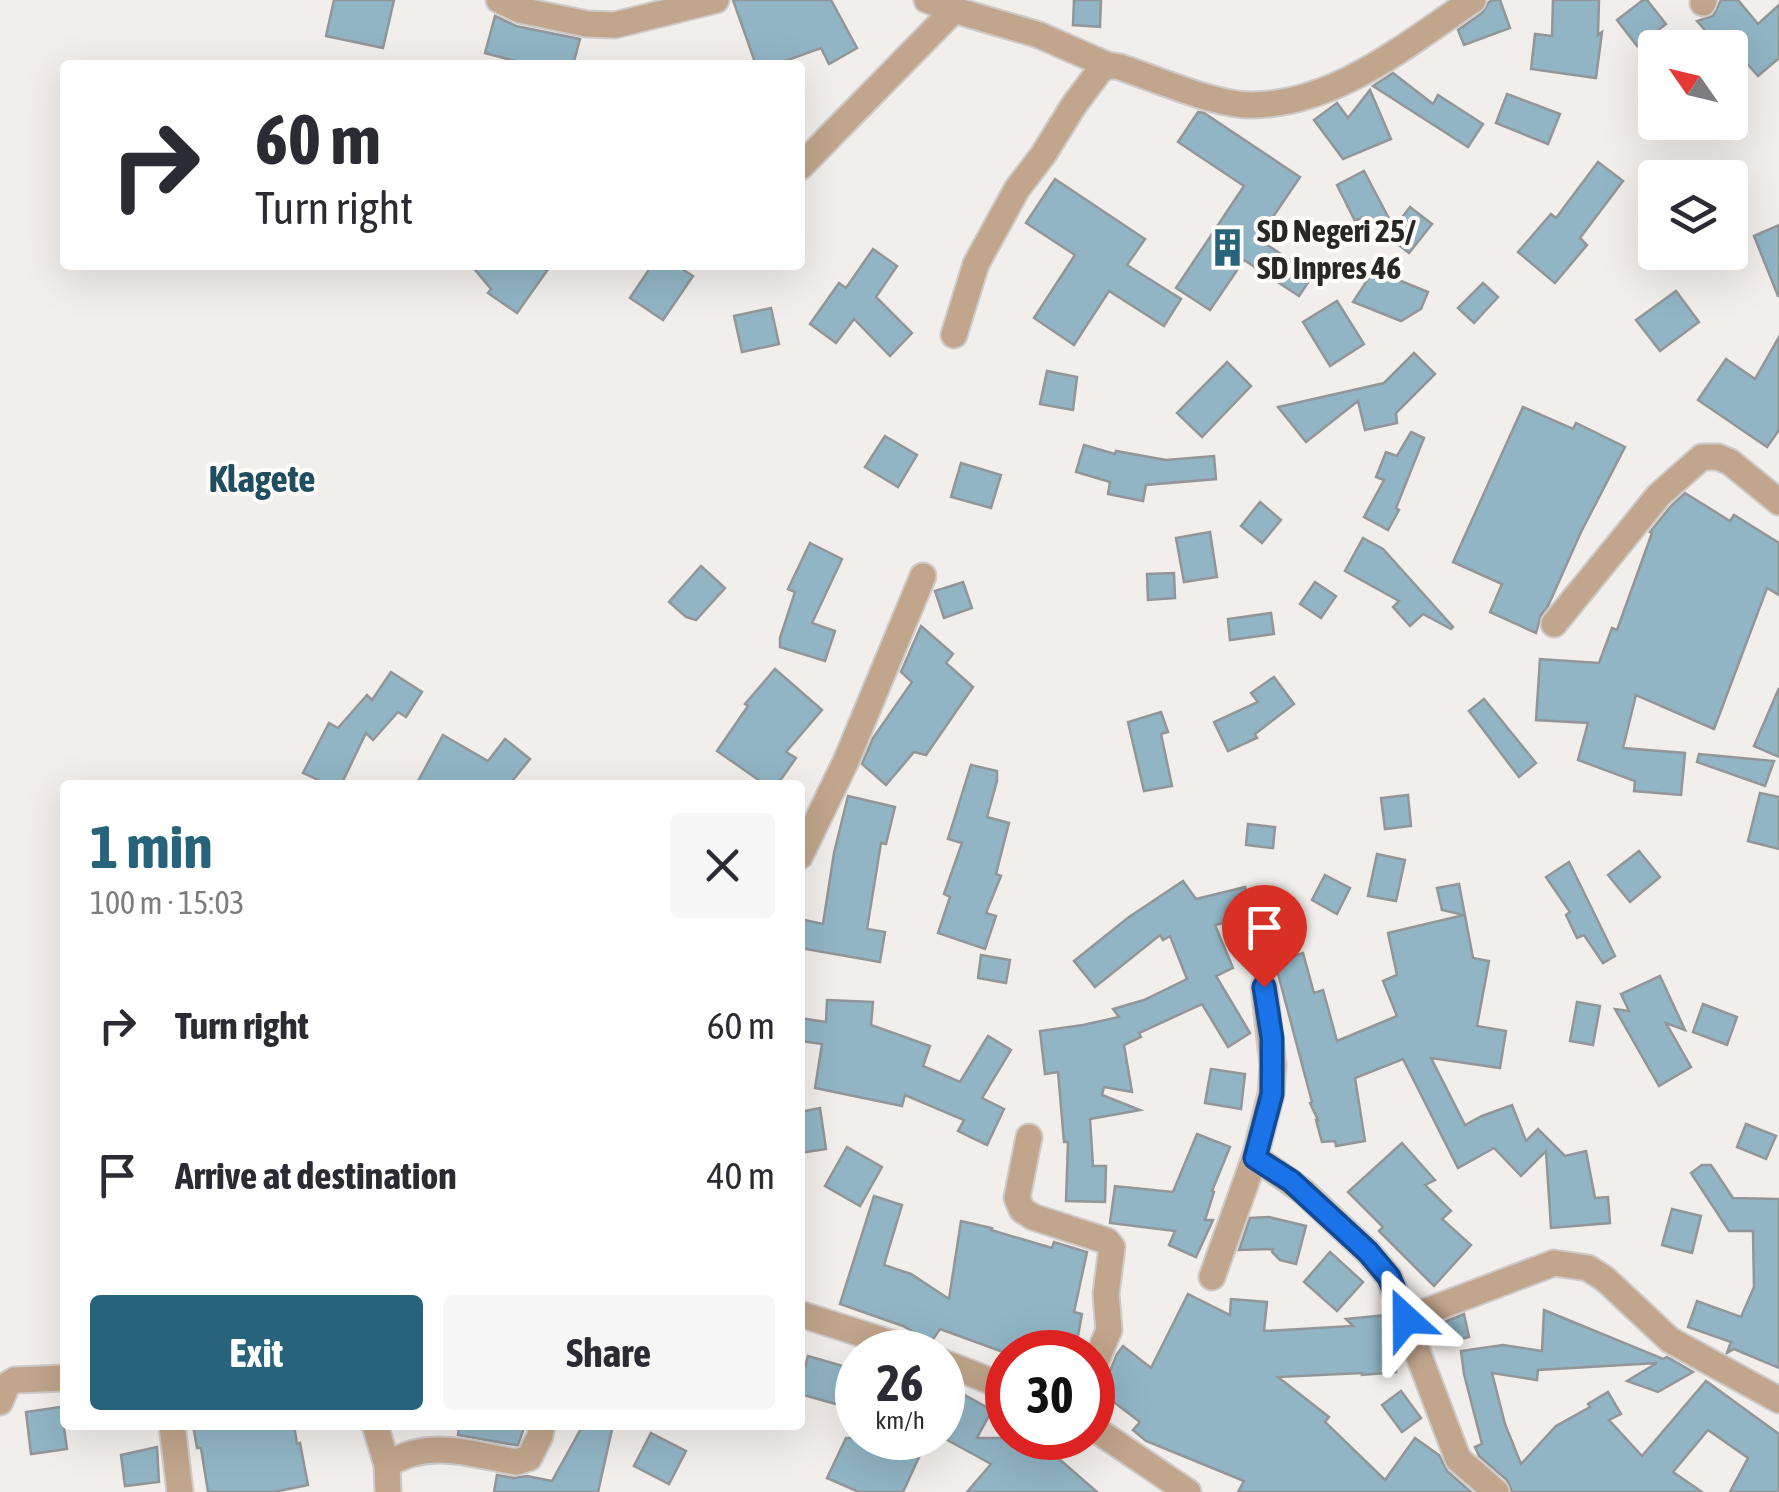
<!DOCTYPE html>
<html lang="en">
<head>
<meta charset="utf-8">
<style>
  body { margin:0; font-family:"Asap Condensed",sans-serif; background:#f7f7f7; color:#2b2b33; height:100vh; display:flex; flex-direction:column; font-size:38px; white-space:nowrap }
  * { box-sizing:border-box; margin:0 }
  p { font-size:32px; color:#7c7c81 }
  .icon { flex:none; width:55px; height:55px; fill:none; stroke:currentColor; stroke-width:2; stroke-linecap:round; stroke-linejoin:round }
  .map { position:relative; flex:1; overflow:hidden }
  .panel { position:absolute; left:60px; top:780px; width:745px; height:650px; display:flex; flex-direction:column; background:#fff; border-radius:10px; box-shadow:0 10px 40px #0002 }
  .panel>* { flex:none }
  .banner { position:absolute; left:60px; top:60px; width:745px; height:210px; border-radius:10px; box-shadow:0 10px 40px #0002; background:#fff; color:#2b2b33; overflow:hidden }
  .needle { width:65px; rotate:304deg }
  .buttons { position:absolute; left:1638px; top:30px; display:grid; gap:20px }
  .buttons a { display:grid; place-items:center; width:110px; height:110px; border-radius:10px; background:#fff; box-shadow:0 10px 40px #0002; font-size:50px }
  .speed { position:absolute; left:835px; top:1330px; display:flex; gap:20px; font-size:50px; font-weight:700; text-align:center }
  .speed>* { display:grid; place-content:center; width:130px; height:130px; border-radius:50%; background:#fff; box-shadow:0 10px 40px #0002; line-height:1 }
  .speed small { font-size:25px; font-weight:400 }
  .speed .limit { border:15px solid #d22; background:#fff; color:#111 }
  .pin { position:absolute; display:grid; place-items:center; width:85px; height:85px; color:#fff; margin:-102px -42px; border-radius:50% 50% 50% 0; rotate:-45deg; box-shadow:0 0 10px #0007 }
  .pin .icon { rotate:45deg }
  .me { position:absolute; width:110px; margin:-55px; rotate:336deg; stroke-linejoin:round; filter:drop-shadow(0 0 8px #0008) }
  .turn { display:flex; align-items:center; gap:35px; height:210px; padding:0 30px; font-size:45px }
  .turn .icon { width:130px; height:130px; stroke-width:2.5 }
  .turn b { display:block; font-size:70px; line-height:85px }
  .round { display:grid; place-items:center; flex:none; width:105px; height:105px; border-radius:10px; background:#f7f7f7 }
  .head { display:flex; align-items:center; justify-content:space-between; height:170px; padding:0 30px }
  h1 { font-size:60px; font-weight:700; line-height:75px; color:#27637b }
  .button { display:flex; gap:20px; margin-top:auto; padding:20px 30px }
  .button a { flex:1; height:115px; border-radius:10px; background:#27637b; color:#fff; font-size:40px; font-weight:700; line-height:115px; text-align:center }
  .button a+a { background:#f7f7f7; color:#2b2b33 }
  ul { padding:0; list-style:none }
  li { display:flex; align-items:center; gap:30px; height:150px; padding:0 30px }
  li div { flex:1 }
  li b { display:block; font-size:38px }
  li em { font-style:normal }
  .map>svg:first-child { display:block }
  .building { fill:#91b5c5; stroke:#929698; stroke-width:2.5 }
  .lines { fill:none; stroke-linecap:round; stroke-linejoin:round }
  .street-casing { stroke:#cecac8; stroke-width:29 }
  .street { stroke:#c1a58c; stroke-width:25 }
  .route-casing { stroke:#114b97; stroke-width:25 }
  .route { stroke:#1a73e8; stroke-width:18 }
  .labels { text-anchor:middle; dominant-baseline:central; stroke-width:8; stroke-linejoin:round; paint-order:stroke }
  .poi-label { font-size:32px; font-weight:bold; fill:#282726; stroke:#fefbf9; text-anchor:start }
  .quarter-label { font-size:38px; font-weight:bold; fill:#1f4e61; stroke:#fefbf9 }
</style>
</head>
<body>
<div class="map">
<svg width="1779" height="1492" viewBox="0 0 1779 1492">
  <rect width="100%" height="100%" fill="#f2eeeb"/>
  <g class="building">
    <polygon points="334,0 394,0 383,48 326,36"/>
    <polygon points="733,0 831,0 857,48 829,64 821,48 774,65 756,65"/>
    <polygon points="1074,0 1101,0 1100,27 1073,25"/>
    <polygon points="1493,0 1500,0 1510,28 1464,45 1458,30 1482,13 1489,2"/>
    <polygon points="1553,0 1599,0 1598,35 1602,32 1596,78 1531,69 1535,34 1552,36"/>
    <polygon points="1643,0 1647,0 1666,24 1637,46 1617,20"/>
    <polygon points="1721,0 1738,0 1758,24 1779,5 1779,58 1758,76 1722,35 1715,41 1697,21 1713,16"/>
    <polygon points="495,16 516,26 580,39 573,65 530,65 485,53"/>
    <polygon points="1393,73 1433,104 1438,95 1483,124 1468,147 1373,86"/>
    <polygon points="1370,90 1391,139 1343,159 1314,120 1337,103 1348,118"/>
    <polygon points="1507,94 1560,114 1548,144 1496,123"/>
    <polygon points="1198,112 1204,113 1300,177 1258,239 1313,275 1299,296 1244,260 1210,310 1176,288 1244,186 1178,142"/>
    <polygon points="1598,162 1623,181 1580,238 1587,245 1555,283 1518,252 1551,214 1556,218"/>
    <polygon points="1364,171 1394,228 1410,207 1432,224 1409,253 1363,217 1355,221 1337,185"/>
    <polygon points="1055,179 1145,239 1127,265 1181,299 1164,326 1109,291 1074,345 1034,318 1075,255 1026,223"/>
    <polygon points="1779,225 1779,296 1778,296 1754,236"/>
    <polygon points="873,249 897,266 876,297 912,333 890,356 854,319 836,343 810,324 839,283 846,288"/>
    <polygon points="471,265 551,265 517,313 488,293 491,289"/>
    <polygon points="652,265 676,265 693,276 663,320 630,298"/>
    <polygon points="1374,270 1428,292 1421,309 1401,321 1353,302"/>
    <polygon points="1483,283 1498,297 1474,323 1458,308"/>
    <polygon points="1676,291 1699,322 1660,351 1636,320"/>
    <polygon points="1337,301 1364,344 1330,366 1303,322"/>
    <polygon points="771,308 779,344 742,352 734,316"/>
    <polygon points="1779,337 1779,430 1767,447 1698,400 1726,359 1755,379"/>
    <polygon points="1414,353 1435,374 1396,413 1397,423 1365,430 1358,401 1306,442 1278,407 1384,383"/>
    <polygon points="1227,362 1251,386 1202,437 1177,413"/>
    <polygon points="1047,371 1077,377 1073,410 1040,404"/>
    <polygon points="1523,407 1573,429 1576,423 1625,447 1581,532 1548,606 1541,615 1536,633 1490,612 1502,584 1453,562"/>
    <polygon points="1411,432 1424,438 1396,508 1399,510 1388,530 1364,517 1384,480 1376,477 1386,452 1397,456"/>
    <polygon points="885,436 917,455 898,487 865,467"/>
    <polygon points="1084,445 1115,454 1116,451 1166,460 1214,456 1216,479 1146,485 1143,501 1108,494 1110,482 1076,472"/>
    <polygon points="961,463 1001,475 991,508 951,497"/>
    <polygon points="1685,493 1730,521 1734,515 1779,543 1779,595 1767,588 1714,729 1636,695 1623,748 1685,753 1681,795 1634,791 1635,781 1578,760 1588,723 1536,720 1540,659 1599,663 1612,628 1617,630 1652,533 1650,532 1671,506"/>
    <polygon points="1260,502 1281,520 1262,543 1241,526"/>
    <polygon points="1210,532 1217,577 1184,582 1176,538"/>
    <polygon points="1363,538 1383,549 1453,627 1451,629 1423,614 1410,626 1393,607 1399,601 1345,571"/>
    <polygon points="810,543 842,559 812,623 835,631 825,661 780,647 780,638 795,592 788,589"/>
    <polygon points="701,566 725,588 696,620 686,617 669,602"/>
    <polygon points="1174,573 1175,598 1148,600 1147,574"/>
    <polygon points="963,582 972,608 944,618 935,591"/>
    <polygon points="1315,582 1336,596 1321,618 1300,604"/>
    <polygon points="1271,613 1274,634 1230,640 1228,619"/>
    <polygon points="921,626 953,654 946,663 973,687 926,755 914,752 886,785 862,764 873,738 912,682 901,672"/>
    <polygon points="775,669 822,710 786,752 796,758 777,785 766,785 717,751 748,706 745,704"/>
    <polygon points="391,672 422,692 406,717 398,712 373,740 366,733 341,785 329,785 303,773 329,723 338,728 367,695 372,700"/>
    <polygon points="1274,677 1294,704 1255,734 1257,738 1228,751 1214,722 1258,702 1251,693"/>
    <polygon points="1779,688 1779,757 1754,746"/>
    <polygon points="1484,699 1536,763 1519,777 1469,711"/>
    <polygon points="1161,712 1168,732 1161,734 1172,786 1144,791 1128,722"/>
    <polygon points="443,735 488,761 505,739 530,759 509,785 416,785"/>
    <polygon points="1699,754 1774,761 1765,786 1697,762"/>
    <polygon points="971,765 997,771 997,781 987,817 1009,823 996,874 1001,876 986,913 996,916 985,949 938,933 950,897 944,894 962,843 948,839"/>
    <polygon points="1760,793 1779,797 1779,849 1748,841"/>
    <polygon points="1408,795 1411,826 1385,829 1381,798"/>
    <polygon points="848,796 895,807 886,844 881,843 867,929 885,932 880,962 800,948 800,919 823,924 834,853"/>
    <polygon points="1248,824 1275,827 1273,848 1246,845"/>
    <polygon points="1639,851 1660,877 1630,902 1608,875"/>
    <polygon points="1377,854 1405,860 1396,901 1368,896"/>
    <polygon points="1569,862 1615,956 1603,963 1584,935 1577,938 1566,915 1570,912 1546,877"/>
    <polygon points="1325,875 1350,888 1337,914 1312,900"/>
    <polygon points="1183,881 1196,899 1245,887 1253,916 1215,925 1233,968 1216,976 1250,1033 1228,1047 1202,1004 1139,1033 1141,1037 1124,1045 1132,1092 1104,1087 1102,1095 1140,1110 1090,1119 1093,1166 1106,1166 1105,1202 1066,1201 1068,1142 1064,1142 1058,1072 1045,1074 1040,1031 1083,1025 1119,1017 1113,1009 1144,1000 1187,979 1170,936 1163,940 1160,935 1095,987 1074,961 1129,917"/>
    <polygon points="1459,884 1473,958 1489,961 1477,1026 1506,1031 1500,1068 1431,1058 1465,1125 1482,1116 1512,1105 1526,1141 1538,1129 1565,1156 1586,1151 1595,1198 1608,1197 1610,1223 1551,1228 1546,1151 1521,1176 1494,1148 1458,1168 1403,1059 1355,1078 1365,1141 1336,1146 1335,1141 1322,1142 1316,1120 1318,1120 1310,1103 1312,1102 1277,970 1277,961 1303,953 1314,993 1323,990 1337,1041 1397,1016 1383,981 1397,975 1388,933 1464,915 1442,910 1437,888"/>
    <polygon points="981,955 1010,960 1006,983 978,978"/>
    <polygon points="1660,976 1685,1030 1666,1023 1691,1067 1659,1086 1615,1009 1629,1011 1621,994"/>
    <polygon points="827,1000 873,1002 871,1025 930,1046 923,1066 960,1082 988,1036 1011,1050 982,1098 1004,1109 987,1145 958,1131 964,1120 905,1095 902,1106 815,1088 822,1044 800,1041 800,1018 826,1022"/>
    <polygon points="1577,1002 1600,1006 1593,1045 1570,1041"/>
    <polygon points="1703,1004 1737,1017 1727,1045 1693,1032"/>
    <polygon points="1211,1069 1245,1074 1241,1109 1205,1103"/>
    <polygon points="820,1108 826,1149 800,1153 800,1112"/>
    <polygon points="1746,1124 1776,1136 1766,1159 1737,1147"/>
    <polygon points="1197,1134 1230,1147 1212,1191 1214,1192 1205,1220 1213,1220 1196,1257 1169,1245 1175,1231 1110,1223 1115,1186 1173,1192"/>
    <polygon points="1402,1143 1435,1180 1425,1185 1451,1211 1442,1219 1471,1245 1434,1286 1379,1231 1383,1227 1348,1192"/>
    <polygon points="847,1147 882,1167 860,1206 825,1186"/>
    <polygon points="1702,1165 1711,1165 1733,1198 1779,1199 1779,1368 1734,1349 1727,1353 1731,1342 1688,1327 1697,1301 1741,1317 1754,1287 1753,1231 1729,1231 1691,1173"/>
    <polygon points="874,1196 902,1205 884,1265 911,1274 949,1299 961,1221 992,1228 991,1230 1052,1248 1054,1242 1087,1252 1074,1312 1082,1314 1075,1352 1003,1352 940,1329 931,1342 903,1326 840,1304"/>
    <polygon points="1672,1209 1701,1216 1692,1253 1662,1245"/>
    <polygon points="1269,1217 1306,1226 1296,1264 1280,1260 1272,1252 1273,1249 1239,1250 1250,1218"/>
    <polygon points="1330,1252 1363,1282 1337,1311 1304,1282"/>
    <polygon points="1188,1294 1230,1315 1231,1299 1267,1302 1264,1331 1353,1326 1346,1319 1386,1315 1393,1333 1396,1372 1362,1375 1362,1373 1278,1377 1329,1417 1325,1422 1385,1480 1415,1438 1439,1455 1447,1471 1471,1492 1238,1492 1244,1481 1146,1441 1133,1430 1140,1422 1094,1387 1101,1384 1107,1378 1117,1354 1123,1346 1151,1368"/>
    <polygon points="1544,1310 1663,1359 1667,1357 1693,1372 1658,1392 1627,1381 1657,1363 1538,1370 1537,1380 1492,1373 1505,1424 1521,1464 1556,1426 1590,1407 1588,1404 1608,1392 1621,1414 1609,1420 1642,1456 1706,1381 1779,1434 1779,1492 1730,1492 1748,1458 1708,1430 1673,1472 1702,1492 1512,1492 1507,1480 1479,1456 1475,1447 1482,1444 1464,1374 1461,1351 1503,1345 1542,1351"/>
    <polygon points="1464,1314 1469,1337 1440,1344 1437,1325"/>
    <polygon points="808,1356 850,1368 839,1405 800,1394 800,1384"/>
    <polygon points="1401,1391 1421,1418 1402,1432 1382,1405"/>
    <polygon points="959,1392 992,1410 977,1438 1060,1438 1050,1451 1097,1492 967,1492 991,1464 942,1437 942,1420"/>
    <polygon points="61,1407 67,1449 31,1454 26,1412"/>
    <polygon points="193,1425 294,1425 297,1444 300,1443 308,1485 274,1492 208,1492 201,1448 197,1448"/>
    <polygon points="459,1425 525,1425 518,1445 515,1445 458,1435"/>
    <polygon points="583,1425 613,1425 598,1492 494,1492 497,1475 514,1478 527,1476 552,1481"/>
    <polygon points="651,1433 686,1451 669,1484 634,1466"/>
    <polygon points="846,1438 886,1438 921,1453 903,1492 859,1492 827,1478"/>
    <polygon points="157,1447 159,1482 125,1486 121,1455"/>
  </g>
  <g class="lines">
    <defs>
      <g id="street">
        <polyline points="499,0 520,10 587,24 615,25 716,0"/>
        <polyline points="927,0 954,10 1039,35 1107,65"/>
        <polyline points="1703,3 1704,0"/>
        <polyline points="800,167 954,10"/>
        <path d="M954,335L976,264L1017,189L1043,155L1074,105L1098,73L1107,65L1120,67C1156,79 1217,106 1253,105C1336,104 1407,44 1473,0"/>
        <polyline points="1554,624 1659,495 1702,457 1718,457 1730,462 1779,502"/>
        <polyline points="800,856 846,761 923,576"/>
        <polyline points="1264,987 1273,1065 1271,1094 1255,1157 1304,1192 1368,1252 1389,1277 1458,1459 1496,1492"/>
        <polyline points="1029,1137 1017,1198 1022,1210 1033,1217 1107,1241 1112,1247 1106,1294 1109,1330 1092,1371"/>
        <polyline points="1212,1277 1255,1157"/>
        <polyline points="800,1314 919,1352"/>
        <polyline points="1406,1319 1554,1263 1588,1268 1605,1279 1670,1340 1779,1400"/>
        <polyline points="942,1362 1008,1388"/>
        <polyline points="0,1402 7,1385 15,1380 65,1378"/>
        <polyline points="172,1425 180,1492"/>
        <polyline points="375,1425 387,1465 388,1492"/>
        <polyline points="1092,1427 1188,1492"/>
        <path d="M387,1465C428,1438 471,1454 516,1462L529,1458L540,1436L542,1425"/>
      </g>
    </defs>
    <use href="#street" class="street-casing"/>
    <use href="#street" class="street"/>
  </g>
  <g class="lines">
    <defs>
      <polyline id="route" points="1264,987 1272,1038 1272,1094 1255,1158 1291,1181 1368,1252 1389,1277 1406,1319"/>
    </defs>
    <use href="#route" class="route-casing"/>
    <use href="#route" class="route"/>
  </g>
  <defs>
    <symbol id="building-bare" viewBox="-9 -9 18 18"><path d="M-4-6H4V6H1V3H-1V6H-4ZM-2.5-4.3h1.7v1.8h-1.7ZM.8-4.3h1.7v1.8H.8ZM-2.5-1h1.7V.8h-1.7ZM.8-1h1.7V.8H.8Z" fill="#27637b" stroke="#fefbf9" stroke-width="2.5" paint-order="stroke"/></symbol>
  </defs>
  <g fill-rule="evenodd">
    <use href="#building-bare" x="1200" y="220" width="55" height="55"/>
  </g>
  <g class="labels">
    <g class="poi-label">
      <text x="1257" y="230">SD Negeri 25/<tspan x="1257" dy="37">SD Inpres 46</tspan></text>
    </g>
    <g class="quarter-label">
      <text x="262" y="478">Klagete</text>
    </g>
  </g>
</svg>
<div class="buttons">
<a><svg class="needle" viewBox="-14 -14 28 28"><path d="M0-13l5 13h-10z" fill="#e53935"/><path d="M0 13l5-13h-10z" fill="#7c7c81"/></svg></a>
<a><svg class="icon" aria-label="layers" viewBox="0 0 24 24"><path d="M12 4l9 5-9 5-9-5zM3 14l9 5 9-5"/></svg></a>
</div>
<div class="speed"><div>26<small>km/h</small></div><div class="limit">30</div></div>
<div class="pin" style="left:1264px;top:987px;background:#d93025"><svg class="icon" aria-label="arrive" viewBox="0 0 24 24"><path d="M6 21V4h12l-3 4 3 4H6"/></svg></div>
<svg class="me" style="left:1406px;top:1319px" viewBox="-20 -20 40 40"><path d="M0-17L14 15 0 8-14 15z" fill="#1a73e8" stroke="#fff" stroke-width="4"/></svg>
<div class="banner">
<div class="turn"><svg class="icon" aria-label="right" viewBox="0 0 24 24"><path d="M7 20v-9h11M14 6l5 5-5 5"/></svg><div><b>60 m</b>Turn right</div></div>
</div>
<section class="panel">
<div class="head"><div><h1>1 min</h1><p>100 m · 15:03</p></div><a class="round"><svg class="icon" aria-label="close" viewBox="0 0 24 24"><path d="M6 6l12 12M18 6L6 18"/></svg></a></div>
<ul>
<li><svg class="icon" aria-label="right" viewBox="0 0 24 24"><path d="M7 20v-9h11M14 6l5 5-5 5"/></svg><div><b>Turn right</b></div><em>60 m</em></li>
<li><svg class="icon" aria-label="arrive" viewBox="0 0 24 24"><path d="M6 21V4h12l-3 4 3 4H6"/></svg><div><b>Arrive at destination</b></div><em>40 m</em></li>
</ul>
<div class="button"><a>Exit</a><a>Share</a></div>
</section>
</div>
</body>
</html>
